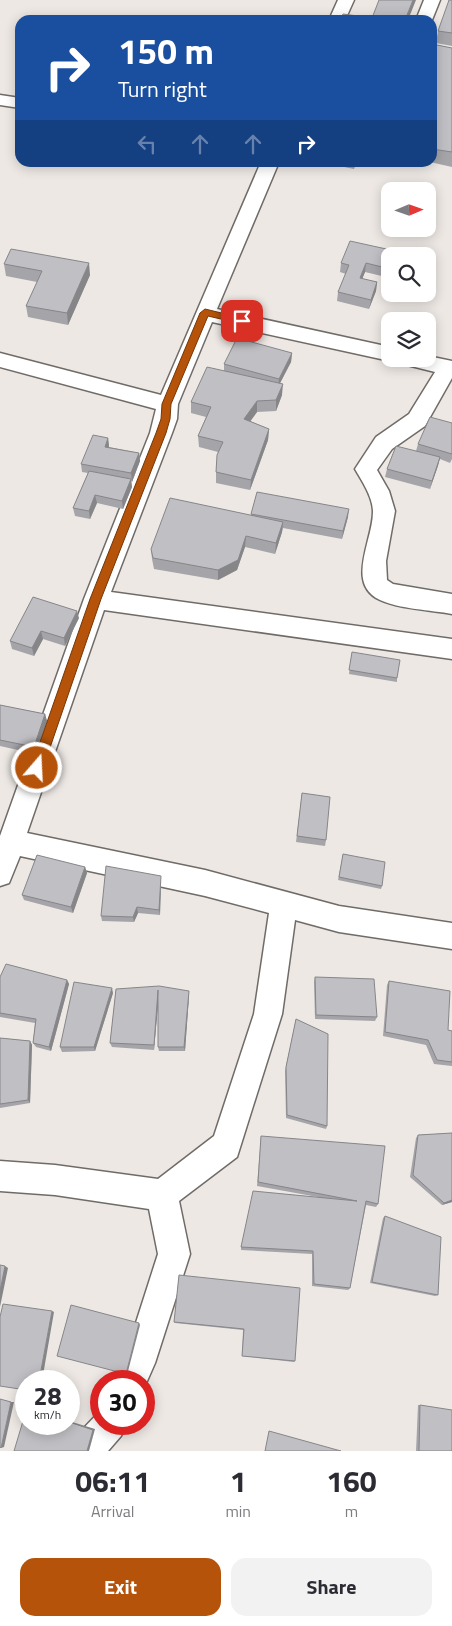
<!DOCTYPE html>
<html lang="en">
<head>
<meta charset="utf-8">
<style>
  body { margin:0; font-family:"Titillium Web",sans-serif; background:#f2f2f3; color:#2b2b33; height:100vh; display:flex; flex-direction:column; font-size:19px; white-space:nowrap }
  * { box-sizing:border-box; margin:0 }
  p { font-size:16px; color:#7c7c81 }
  .icon { flex:none; width:28px; height:28px; fill:none; stroke:currentColor; stroke-width:2; stroke-linecap:round; stroke-linejoin:round }
  .map { position:relative; height:1451px; overflow:hidden }
  .side { display:flex; flex-direction:column; background:#fff; flex:1 }
  .side>* { flex:none }
  .banner { position:absolute; left:15px; top:15px; width:422px; height:152px; border-radius:15px; box-shadow:0 2px 12px #0003; background:#1a4fa0; color:#fff; overflow:hidden }
  .needle { width:32px; rotate:88deg }
  .fabs { position:absolute; left:381px; top:182px; display:grid; gap:10px }
  .fabs a { display:grid; place-items:center; width:55px; height:55px; border-radius:10px; background:#fff; box-shadow:0 2px 12px #0003; font-size:25px }
  .speed { position:absolute; left:15px; top:1370px; display:flex; gap:10px; font-size:25px; font-weight:700; text-align:center }
  .speed>* { display:grid; place-content:center; width:65px; height:65px; border-radius:50%; background:#fff; box-shadow:0 2px 12px #0003; line-height:1 }
  .speed small { font-size:12px; font-weight:400 }
  .speed .limit { border:8px solid #d22; background:#fff; color:#111 }
  .pin { position:absolute; display:grid; place-items:center; width:42px; height:42px; color:#fff; margin:-21px; border-radius:10px; box-shadow:0 2px 8px #0006 }
  .me { position:absolute; width:55px; margin:-28px; rotate:19deg; stroke-linejoin:round; filter:drop-shadow(0 0 4px #0008) }
  .turn { display:flex; align-items:center; gap:18px; height:105px; padding:0 20px; font-size:22px }
  .turn .icon { width:65px; height:65px; stroke-width:2.5 }
  .turn b { display:block; font-size:35px; line-height:42px }
  .lanes { display:flex; align-items:center; height:48px; padding:0 20px; background:#0003; justify-content:center; gap:25px; direction:ltr }
  .lanes .off { opacity:.35 }
  .eta { display:flex; justify-content:space-evenly; align-items:center; height:85px; text-align:center }
  .eta b { font-size:30px; font-weight:700; line-height:35px }
  .button { display:flex; gap:10px; margin-top:auto; padding:10px 20px }
  .button a { flex:1; height:58px; border-radius:15px; background:#b45309; color:#fff; font-size:20px; font-weight:700; line-height:58px; text-align:center }
  .button a+a { background:#f2f2f3; color:#2b2b33 }
  .map>svg:first-child { display:block }
  .lines { fill:none; stroke-linecap:round; stroke-linejoin:round }
  .street-casing { stroke:#706b67; stroke-width:3 }
  .street { fill:#fff; fill-rule:evenodd }
  .wall { fill:#a5a4a9 }
  .shaded-wall { fill:#868689 }
  .building { fill:#c0bfc4; stroke:#868689 }
  .route { fill:#b45309; stroke:#753606 }
</style>
</head>
<body>
<div class="map">
<svg width="452" height="1451" viewBox="0 0 452 1451">
  <rect width="100%" height="100%" fill="#ede8e4"/>
  <g class="lines">
    <defs>
      <g id="street">
        <polygon points="338,0 354,0 345,20 329,20"/>
        <polygon points="424,0 440,0 432,20 416,20"/>
        <polygon points="0,95 20,98 20,108 0,105"/>
        <polygon points="261,162 279,162 217,309 390,347 390,359 397,359 390,361 212,322 178,404 177,419 172,433 111,592 452,639 452,659 104,610 27,833 205,870 339,906 452,923 452,949 339,932 295,920 282,1014 237,1157 179,1201 190,1254 155,1363 144,1388 144,1381 114,1381 125,1357 158,1254 149,1209 55,1195 0,1191 0,1161 55,1165 158,1179 214,1136 254,1014 269,913 205,896 20,856 9,883 0,886 0,836 84,599 150,433 156,409 0,367 0,353 161,395"/>
        <path d="M428,356L452,361V378L425,426L392,449L377,470L389,491L395,511L386,561L387,580L393,584L452,594V614C431,610 399,609 380,600C345,584 373,540 373,512C373,497 362,481 355,469L376,437L409,414L435,372L403,364L400,359H428Z"/>
        <polygon points="101,1410 101,1424 126,1424 121,1436 108,1451 78,1451 75,1444 80,1432"/>
      </g>
    </defs>
    <use href="#street" class="street-casing"/>
    <use href="#street" class="street"/>
  </g>
  <g class="wall">
    <polygon points="452,0 452,46 436,43 438,31"/>
    <polygon points="432,44 452,48 452,167 430,162 432,162"/>
    <polygon points="320,162 357,162 354,169"/>
    <polygon points="390,256 390,278 365,272 362,279 377,282 376,291 369,309 337,301 338,292 346,274 340,272 341,263"/>
    <polygon points="4,264 90,275 68,325 28,317 26,306 37,282 6,276"/>
    <polygon points="292,353 291,362 280,383 282,395 276,411 257,412 250,421 269,429 268,440 250,490 216,483 216,472 218,452 199,447 198,436 206,417 191,413 191,402 224,370 224,364"/>
    <polygon points="452,423 452,459 450,463 440,459 430,489 385,477 387,469 416,451 418,444"/>
    <polygon points="108,438 109,447 139,453 140,461 132,482 131,481 132,487 123,509 97,503 90,519 75,516 73,508 88,473 82,472 81,464"/>
    <polygon points="257,492 348,517 342,539 283,528 282,532 275,554 245,547 237,570 218,580 154,569 152,559 151,549 251,515"/>
    <polygon points="79,618 65,646 43,639 34,656 12,649 10,641"/>
    <polygon points="352,652 397,678 397,682 349,674"/>
    <polygon points="0,705 45,714 47,721 36,754 0,746"/>
    <polygon points="302,793 326,840 325,846 296,842"/>
    <polygon points="343,854 382,886 381,889 338,880"/>
    <polygon points="85,867 87,873 73,913 24,900 22,895"/>
    <polygon points="161,882 160,915 138,913 134,922 102,921 101,916"/>
    <polygon points="0,977 67,980 69,984 51,1051 36,1047 33,1043 35,1023 0,1017"/>
    <polygon points="315,977 377,1017 375,1021 315,1019 314,982"/>
    <polygon points="389,981 448,1030 452,1031 452,1066 434,1064 426,1045 383,1036 387,985"/>
    <polygon points="116,989 189,996 185,1051 159,1051 158,1047 158,1004 154,1050 112,1047 110,1043"/>
    <polygon points="113,993 95,1051 62,1052 60,1047"/>
    <polygon points="296,1019 327,1126 326,1129 286,1118 285,1071"/>
    <polygon points="0,1038 30,1041 32,1045 30,1103 0,1108"/>
    <polygon points="452,1133 452,1202 442,1205 410,1177 416,1138 418,1135"/>
    <polygon points="261,1136 378,1204 376,1207 366,1205 350,1288 348,1290 312,1286 312,1254 241,1250 241,1247 318,1197 257,1186"/>
    <polygon points="385,1216 438,1295 435,1296 370,1283 383,1218"/>
    <polygon points="179,1275 295,1361 294,1362 242,1356 243,1330 175,1323 174,1322"/>
    <polygon points="418,1405 420,1405 452,1451 416,1451"/>
  </g>
  <g class="shaded-wall">
    <polygon points="413,0 416,0 408,20 405,20"/>
    <polygon points="89,263 90,275 68,325 67,313"/>
    <polygon points="366,263 365,272 359,287 360,278"/>
    <polygon points="377,282 376,291 369,309 371,300"/>
    <polygon points="292,353 291,362 278,387 279,379"/>
    <polygon points="283,384 282,395 276,411 276,400"/>
    <polygon points="257,401 257,412 244,430 244,419"/>
    <polygon points="269,429 268,440 250,490 251,480"/>
    <polygon points="108,438 109,446 106,455 105,447"/>
    <polygon points="139,453 140,461 132,482 131,473"/>
    <polygon points="440,457 438,466 430,489 432,481"/>
    <polygon points="131,479 132,487 123,509 122,501"/>
    <polygon points="95,495 97,503 90,519 89,511"/>
    <polygon points="349,509 348,517 342,539 343,531"/>
    <polygon points="283,522 282,532 275,554 276,543"/>
    <polygon points="246,536 245,547 237,570 218,580 218,570"/>
    <polygon points="77,611 79,618 65,646 64,638"/>
    <polygon points="41,631 43,639 34,656 32,648"/>
    <polygon points="45,714 47,721 36,754 34,747"/>
    <polygon points="85,867 87,873 73,913 71,907"/>
    <polygon points="161,876 161,882 160,915 159,910"/>
    <polygon points="137,907 138,913 134,922 133,917"/>
    <polygon points="67,980 69,984 51,1051 49,1047"/>
    <polygon points="112,988 113,993 95,1051 94,1047"/>
    <polygon points="158,990 159,995 154,1050 154,1045"/>
    <polygon points="189,991 189,996 185,1051 184,1047"/>
    <polygon points="30,1041 32,1045 30,1103 28,1100"/>
    <polygon points="452,1200 452,1202 442,1205 444,1203"/>
    <polygon points="5,1266 8,1268 0,1307 0,1291"/>
    <polygon points="52,1311 54,1312 42,1381 39,1381"/>
    <polygon points="139,1323 140,1325 127,1375 126,1374"/>
    <polygon points="11,1402 14,1402 4,1447 1,1448"/>
    <polygon points="69,1421 95,1429 89,1451 87,1451"/>
  </g>
  <g class="building">
    <polygon points="379,0 413,0 405,20 340,20 343,14 372,18"/>
    <polygon points="449,0 452,0 452,33 438,31"/>
    <polygon points="166,17 185,20 164,20"/>
    <polygon points="432,44 452,48 452,152 432,149"/>
    <polygon points="350,241 418,256 390,256 390,269 366,263 360,278 377,282 371,300 338,292 349,265 341,263"/>
    <polygon points="11,249 89,263 67,313 26,306 42,271 4,264"/>
    <polygon points="237,338 292,353 279,379 224,364"/>
    <polygon points="207,367 283,384 276,400 257,401 244,419 269,429 251,480 216,472 217,455 223,442 198,436 211,407 191,402"/>
    <polygon points="430,417 452,423 452,454 418,444"/>
    <polygon points="93,435 108,438 105,447 139,453 131,473 81,464"/>
    <polygon points="396,446 440,457 432,481 387,469"/>
    <polygon points="89,471 131,479 122,501 95,495 89,511 73,508"/>
    <polygon points="257,492 349,509 343,531 251,514"/>
    <polygon points="170,498 283,522 276,543 246,536 238,560 218,570 153,558 151,549"/>
    <polygon points="33,597 77,611 64,638 41,631 32,648 10,641"/>
    <polygon points="352,652 400,660 397,678 349,670"/>
    <polygon points="0,705 45,714 34,747 0,740"/>
    <polygon points="302,793 330,797 326,840 297,836"/>
    <polygon points="343,854 385,862 382,886 339,877"/>
    <polygon points="37,855 85,867 71,907 22,895"/>
    <polygon points="106,866 161,876 159,910 137,907 133,917 101,916"/>
    <polygon points="6,964 67,980 49,1047 33,1043 36,1019 0,1013 0,977"/>
    <polygon points="315,977 374,979 377,1017 316,1015"/>
    <polygon points="389,981 450,991 448,1030 452,1031 452,1062 437,1060 428,1040 385,1032"/>
    <polygon points="74,982 112,988 94,1047 60,1047"/>
    <polygon points="159,986 189,991 184,1047 158,1047 158,990 154,1045 110,1043 116,989"/>
    <polygon points="296,1019 328,1034 327,1126 287,1115 286,1067"/>
    <polygon points="0,1038 30,1041 28,1100 0,1104"/>
    <polygon points="452,1133 452,1200 444,1203 413,1175 418,1135"/>
    <polygon points="261,1136 385,1146 378,1204 366,1201 350,1288 314,1284 313,1251 241,1247 253,1191 357,1201 258,1182"/>
    <polygon points="385,1216 441,1237 438,1295 372,1282"/>
    <polygon points="0,1265 5,1266 0,1291"/>
    <polygon points="179,1275 300,1288 295,1361 242,1356 244,1329 174,1322"/>
    <polygon points="3,1304 52,1311 39,1381 26,1381 26,1390 0,1386 0,1317"/>
    <polygon points="71,1305 139,1323 126,1374 57,1356"/>
    <polygon points="0,1399 11,1402 1,1448 0,1447"/>
    <polygon points="420,1405 452,1410 452,1451 419,1451"/>
    <polygon points="26,1411 26,1424 69,1424 69,1422 93,1430 87,1451 14,1451"/>
    <polygon points="269,1431 341,1451 265,1451"/>
  </g>
  <polygon class="route" points="205,309 242,318 247,321 242,324 208,316 171,404 170,419 166,433 101,599 43,768 37,773 33,771 31,768 90,599 156,433 161,419 162,404 200,313"/>
</svg>
<div class="fabs">
<a><svg class="needle" viewBox="-14 -14 28 28"><path d="M0-13l5 13h-10z" fill="#e53935"/><path d="M0 13l5-13h-10z" fill="#7c7c81"/></svg></a>
<a><svg class="icon" aria-label="search" viewBox="0 0 24 24"><circle cx="10" cy="10" r="6"/><path d="M15 15l6 6"/></svg></a>
<a><svg class="icon" aria-label="layers" viewBox="0 0 24 24"><path d="M12 4l9 5-9 5-9-5zM3 14l9 5 9-5"/></svg></a>
</div>
<div class="speed"><div>28<small>km/h</small></div><div class="limit">30</div></div>
<div class="pin" style="left:242px;top:321px;background:#d93025"><svg class="icon" aria-label="arrive" viewBox="0 0 24 24"><path d="M6 21V4h12l-3 4 3 4H6"/></svg></div>
<svg class="me" style="left:37px;top:768px" viewBox="-20 -20 40 40"><circle r="17" fill="#b45309" stroke="#fff" stroke-width="3"/><path d="M0-11L8 9 0 5-8 9z" fill="#fff"/></svg>
<div class="banner">
<div class="turn"><svg class="icon" aria-label="right" viewBox="0 0 24 24"><path d="M7 20v-9h11M14 6l5 5-5 5"/></svg><div><b>150 m</b>Turn right</div></div>
<div class="lanes"><svg class="icon off" aria-label="left" viewBox="0 0 24 24"><path d="M17 20v-9H6M10 6l-5 5 5 5"/></svg><svg class="icon off" aria-label="ahead" viewBox="0 0 24 24"><path d="M12 20V5M6 11l6-6 6 6"/></svg><svg class="icon off" aria-label="ahead" viewBox="0 0 24 24"><path d="M12 20V5M6 11l6-6 6 6"/></svg><svg class="icon" aria-label="right" viewBox="0 0 24 24"><path d="M7 20v-9h11M14 6l5 5-5 5"/></svg></div>
</div>
</div>
<section class="side">
<div class="eta">
<div><b>06:11</b><p>Arrival</p></div>
<div><b>1</b><p>min</p></div>
<div><b>160</b><p>m</p></div>
</div>
<div class="button"><a>Exit</a><a>Share</a></div>
</section>
</body>
</html>
